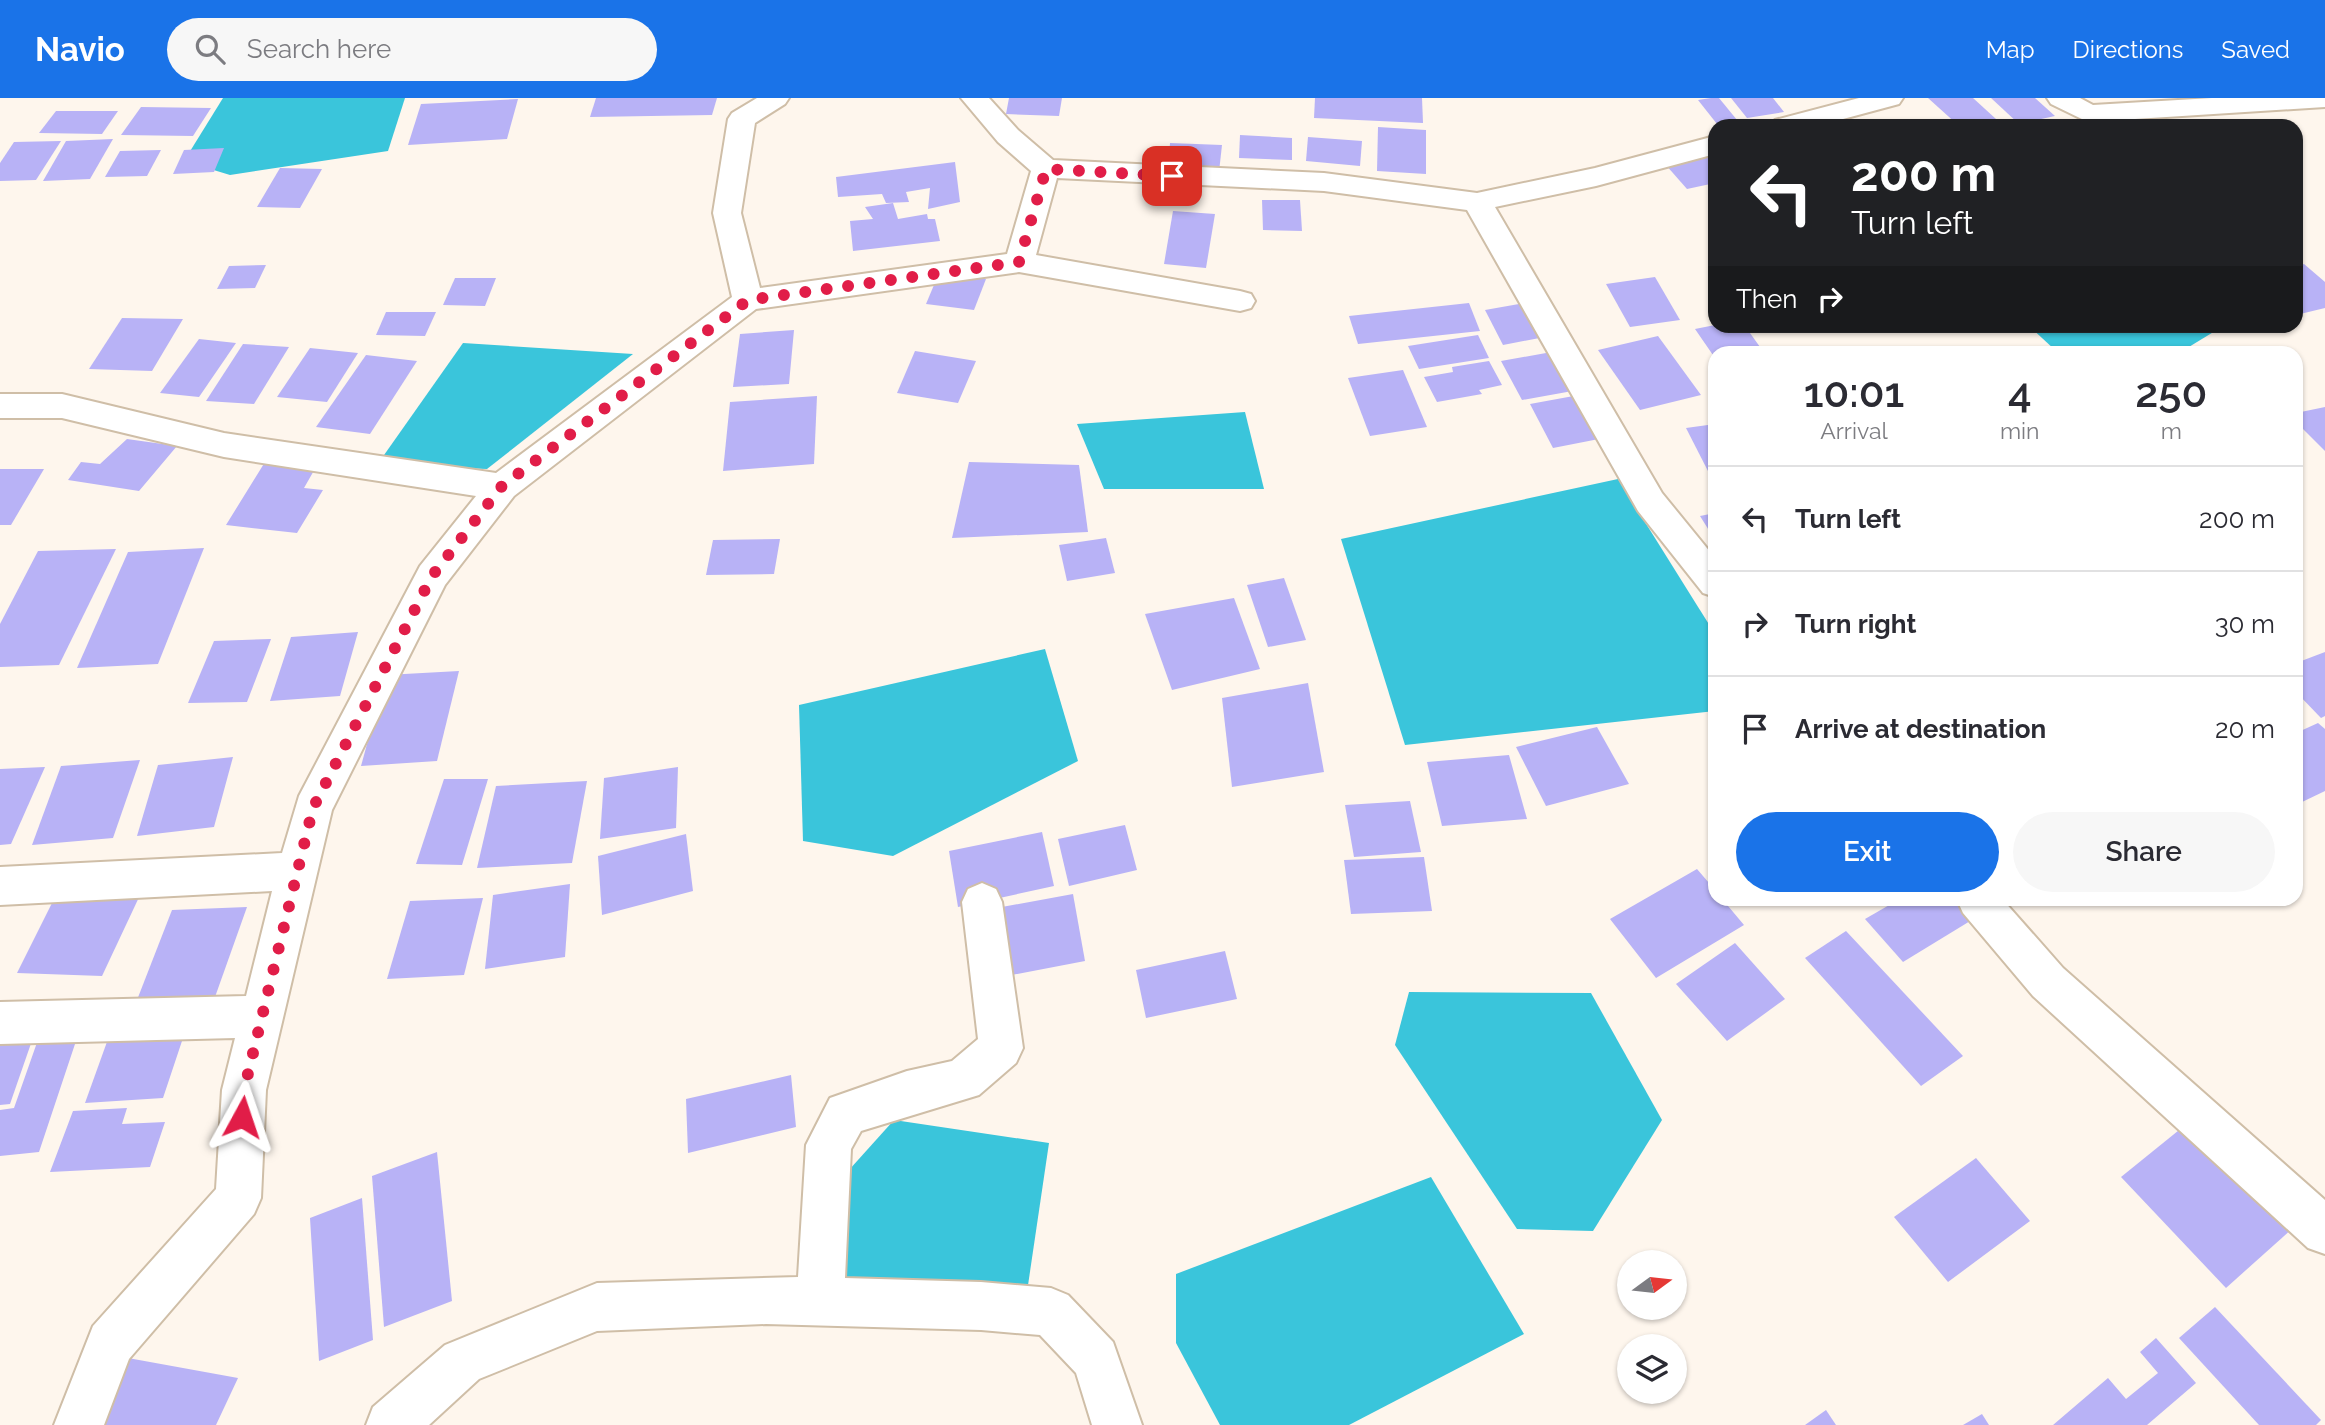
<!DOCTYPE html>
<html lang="en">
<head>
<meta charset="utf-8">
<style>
  body { margin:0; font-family:Raleway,sans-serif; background:#f7f7f7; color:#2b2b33; height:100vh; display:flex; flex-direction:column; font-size:26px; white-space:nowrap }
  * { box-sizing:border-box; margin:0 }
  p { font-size:23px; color:#7c7c81 }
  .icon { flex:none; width:38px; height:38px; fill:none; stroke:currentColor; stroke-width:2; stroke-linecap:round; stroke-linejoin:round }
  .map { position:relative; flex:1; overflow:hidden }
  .side { position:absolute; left:1708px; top:248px; width:595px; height:560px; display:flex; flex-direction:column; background:#fff; border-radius:21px; box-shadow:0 2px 5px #0004 }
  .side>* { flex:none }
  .top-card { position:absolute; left:1708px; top:21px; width:595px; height:214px; border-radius:21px; box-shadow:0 2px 5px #0004; background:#202124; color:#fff; overflow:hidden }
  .needle { width:46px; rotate:75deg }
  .buttons { position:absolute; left:1617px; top:1152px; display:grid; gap:14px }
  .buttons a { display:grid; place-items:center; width:70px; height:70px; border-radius:50%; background:#fff; box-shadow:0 2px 5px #0004; font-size:35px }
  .pin { position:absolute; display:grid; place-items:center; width:60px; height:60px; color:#fff; margin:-30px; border-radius:14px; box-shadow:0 4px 10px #0006 }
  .me { position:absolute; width:77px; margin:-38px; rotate:5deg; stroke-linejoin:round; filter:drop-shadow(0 0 5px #0008) }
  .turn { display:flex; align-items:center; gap:24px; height:147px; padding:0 28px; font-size:32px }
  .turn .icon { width:91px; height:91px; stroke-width:2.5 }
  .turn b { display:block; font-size:49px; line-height:60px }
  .then { display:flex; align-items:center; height:66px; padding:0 28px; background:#0003; gap:14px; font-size:26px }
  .eta { display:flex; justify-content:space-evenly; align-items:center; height:119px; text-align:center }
  .eta b { font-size:42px; font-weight:600; line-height:49px }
  .button { display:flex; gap:14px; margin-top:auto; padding:14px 28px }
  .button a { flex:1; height:80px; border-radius:42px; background:#1a73e8; color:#fff; font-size:28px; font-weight:600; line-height:80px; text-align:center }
  .button a+a { background:#f7f7f7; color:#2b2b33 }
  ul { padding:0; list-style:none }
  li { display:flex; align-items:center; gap:21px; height:105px; padding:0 28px; border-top:2px solid #e1e1e2 }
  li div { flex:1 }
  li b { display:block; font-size:26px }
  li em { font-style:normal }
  header { display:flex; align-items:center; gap:42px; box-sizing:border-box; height:98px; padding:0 35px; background:#1a73e8; color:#fff }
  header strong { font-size:33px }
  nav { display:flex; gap:38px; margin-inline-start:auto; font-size:24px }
  .search { width:490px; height:63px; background:#f7f7f7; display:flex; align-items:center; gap:18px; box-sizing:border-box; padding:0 24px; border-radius:38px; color:#7c7c81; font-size:26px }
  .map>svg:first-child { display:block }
  .water { fill:#3ac5db }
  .building { fill:#b8b2f6 }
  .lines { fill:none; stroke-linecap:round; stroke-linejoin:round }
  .minor-casing { stroke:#cfbea7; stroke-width:4 }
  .minor { fill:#fff; fill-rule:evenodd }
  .route { stroke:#e11d48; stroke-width:12; stroke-dasharray:0 21.6 }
</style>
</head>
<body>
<header>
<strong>Navio</strong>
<div class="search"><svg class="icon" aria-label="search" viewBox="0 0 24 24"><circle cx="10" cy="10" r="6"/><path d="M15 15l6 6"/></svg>Search here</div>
<nav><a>Map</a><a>Directions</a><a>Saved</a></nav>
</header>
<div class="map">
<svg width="2325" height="1327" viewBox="0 0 2325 1327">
  <rect width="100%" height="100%" fill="#fef6ed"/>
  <g class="water">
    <polygon points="223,0 405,0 388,53 230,77 184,63"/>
    <polygon points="2029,228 2217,228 2220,230 2179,255 2083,256 2055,252"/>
    <polygon points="463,245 633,256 487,371 377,367"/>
    <polygon points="1245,314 1264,391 1104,391 1077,326"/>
    <polygon points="1618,381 1715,536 1715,613 1405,647 1341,441"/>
    <polygon points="1045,551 1078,663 893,758 803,743 799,607"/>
    <polygon points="1409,894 1591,895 1662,1022 1593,1133 1517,1131 1395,947"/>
    <polygon points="894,1022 1049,1045 1027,1194 835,1195 849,1072"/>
    <polygon points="1431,1079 1524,1236 1349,1327 1220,1327 1176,1245 1176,1176"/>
  </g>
  <g class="building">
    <polygon points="596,0 717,0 712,17 590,19"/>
    <polygon points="1009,0 1062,0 1059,18 1006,16"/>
    <polygon points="1315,0 1422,0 1423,25 1314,20"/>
    <polygon points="1711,0 1719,0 1737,22 1717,26 1698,2"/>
    <polygon points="1731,0 1773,0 1784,14 1747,20"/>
    <polygon points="1928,0 1973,0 1996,21 1959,28"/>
    <polygon points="1991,0 2035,0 2055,18 2019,26"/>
    <polygon points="518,1 507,41 408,47 421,6"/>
    <polygon points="141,9 211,10 193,38 121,37"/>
    <polygon points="56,13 118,13 102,36 39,35"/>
    <polygon points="1378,29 1426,32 1426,76 1377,73"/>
    <polygon points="1240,37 1292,40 1292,62 1239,60"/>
    <polygon points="1308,39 1362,43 1360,68 1306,63"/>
    <polygon points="113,41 90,81 43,83 66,43"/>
    <polygon points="61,43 36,82 0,83 0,65 14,44"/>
    <polygon points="1170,45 1222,47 1219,74 1168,71"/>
    <polygon points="224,50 214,74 173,76 184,52"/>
    <polygon points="161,52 147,78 105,79 120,53"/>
    <polygon points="1710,56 1715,61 1715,85 1687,91 1665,66"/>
    <polygon points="955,64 960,104 928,111 930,90 906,94 909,104 886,105 882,96 838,99 836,79"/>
    <polygon points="280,70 322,71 300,110 257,109"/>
    <polygon points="1262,102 1300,102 1302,133 1263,132"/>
    <polygon points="893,105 898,121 927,116 928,121 935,121 940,143 853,153 850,123 873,121 865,109"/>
    <polygon points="1173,113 1215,116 1206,170 1164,166"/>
    <polygon points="2304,166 2325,184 2325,210 2296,217 2296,169"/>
    <polygon points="266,167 255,190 217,191 229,168"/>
    <polygon points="939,175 986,181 974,212 926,206"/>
    <polygon points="1655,179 1680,222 1630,229 1606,186"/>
    <polygon points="455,180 496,180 485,208 443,207"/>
    <polygon points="1531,204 1550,238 1503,247 1485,212"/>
    <polygon points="1469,205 1480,233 1358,246 1349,218"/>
    <polygon points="386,214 436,214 425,238 376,237"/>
    <polygon points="122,220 183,221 152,273 89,271"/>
    <polygon points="1715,227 1745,228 1765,256 1715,256 1715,260 1695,231"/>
    <polygon points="794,232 789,286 733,289 740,236"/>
    <polygon points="1478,237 1489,260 1419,271 1408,248"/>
    <polygon points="1658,238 1701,297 1640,312 1598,252"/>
    <polygon points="199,241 236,245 199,299 160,295"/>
    <polygon points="243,246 289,249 254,306 206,303"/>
    <polygon points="1980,248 1987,256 1951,256 1951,254"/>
    <polygon points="310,250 358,255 327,304 277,299"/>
    <polygon points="915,253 976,263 958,305 897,295"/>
    <polygon points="1557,253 1578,292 1522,302 1501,263"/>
    <polygon points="366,257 417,263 370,336 316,329"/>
    <polygon points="1489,263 1502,287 1479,292 1482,296 1437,304 1424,279 1453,274 1452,269"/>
    <polygon points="1403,272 1427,329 1370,338 1348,280"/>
    <polygon points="1579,297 1604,340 1553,350 1530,306"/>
    <polygon points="817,298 814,366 723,373 730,304"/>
    <polygon points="2325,309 2325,353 2296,324 2296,315"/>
    <polygon points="1715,326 1715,374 1709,375 1686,330"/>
    <polygon points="127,341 177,348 139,393 68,382 81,364 100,366"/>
    <polygon points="265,364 316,369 304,390 323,392 297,435 226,427"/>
    <polygon points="969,364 1079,367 1088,434 952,440"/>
    <polygon points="0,371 44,371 11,427 0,427"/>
    <polygon points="1715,415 1715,442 1700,418"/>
    <polygon points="1106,440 1115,475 1067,483 1059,447"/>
    <polygon points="780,441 774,476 706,477 713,442"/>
    <polygon points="204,450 158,566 77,570 128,454"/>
    <polygon points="116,451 59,567 0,569 0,526 38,453"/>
    <polygon points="1284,480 1306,542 1268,549 1247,487"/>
    <polygon points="1234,500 1260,571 1172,592 1145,516"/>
    <polygon points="358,534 340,598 270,603 291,539"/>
    <polygon points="271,541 247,604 188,605 214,543"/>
    <polygon points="2325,554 2325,618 2321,620 2296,594 2296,565"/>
    <polygon points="459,573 437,663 361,668 386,577"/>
    <polygon points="1308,585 1324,674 1232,689 1222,600"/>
    <polygon points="2318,625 2325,631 2325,693 2300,705 2296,701 2296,635"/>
    <polygon points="1597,629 1629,686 1546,708 1516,649"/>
    <polygon points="1509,657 1527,721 1442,728 1427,664"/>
    <polygon points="233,659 214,729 137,738 158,667"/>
    <polygon points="140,662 113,740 32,747 61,668"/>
    <polygon points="45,669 11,746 0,747 0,671"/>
    <polygon points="678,669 676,730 600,741 604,680"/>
    <polygon points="444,681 488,681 462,767 416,766"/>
    <polygon points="587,683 572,765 477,770 496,688"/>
    <polygon points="1410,703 1421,754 1354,759 1345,707"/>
    <polygon points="1125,727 1137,772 1069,788 1058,741"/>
    <polygon points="1042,734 1054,788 958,809 949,753"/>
    <polygon points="686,736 693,793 602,817 598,758"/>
    <polygon points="1424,759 1432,813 1351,816 1344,762"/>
    <polygon points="1697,771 1715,792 1715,802 1723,802 1744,827 1656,880 1610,821"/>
    <polygon points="570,786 565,859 485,871 493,797"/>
    <polygon points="58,793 141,795 102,878 17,875"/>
    <polygon points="1073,796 1085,863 1001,879 991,811"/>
    <polygon points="483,800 464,877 387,881 410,803"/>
    <polygon points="1898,802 1965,802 1980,817 1903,864 1865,821"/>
    <polygon points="247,809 215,899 137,902 172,812"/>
    <polygon points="1846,833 1963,958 1921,988 1805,860"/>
    <polygon points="1735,845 1785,901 1727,943 1676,886"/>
    <polygon points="1225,853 1237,901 1146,920 1136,872"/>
    <polygon points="36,931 10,1006 0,1007 0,935"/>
    <polygon points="40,936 76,943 39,1054 0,1058 0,1012 14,1010"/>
    <polygon points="184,937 163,1000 85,1005 108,941"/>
    <polygon points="791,977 796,1029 688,1055 686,1001"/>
    <polygon points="127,1010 122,1026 165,1024 150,1069 50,1074 73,1013"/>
    <polygon points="2189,1024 2294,1129 2226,1190 2121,1079"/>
    <polygon points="437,1054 452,1203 384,1229 372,1078"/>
    <polygon points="1976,1060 2030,1123 1948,1184 1894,1119"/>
    <polygon points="362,1100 373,1242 319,1263 310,1120"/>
    <polygon points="2215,1209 2321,1322 2316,1327 2259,1327 2179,1240"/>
    <polygon points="2156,1240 2196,1285 2147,1327 2053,1327 2108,1280 2126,1301 2158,1275 2140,1254"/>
    <polygon points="128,1260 238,1280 216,1327 94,1327"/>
    <polygon points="1826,1312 1836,1327 1805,1327"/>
    <polygon points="1982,1316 1989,1327 1963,1327"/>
  </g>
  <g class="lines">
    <defs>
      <g id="minor">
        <polygon points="757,0 789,0 785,6 755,25 741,115 760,190 1007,156 1031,73 998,44 961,0 989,0 1018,32 1053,62 1324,75 1477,95 1595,70 1715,38 1715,56 1596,88 1495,109 1662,395 1715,460 1715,499 1703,495 1638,413 1467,112 1324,93 1057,80 1036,157 1240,193 1251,196 1255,203 1251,210 1240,213 1019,174 756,211 514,398 445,487 332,712 266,992 261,1100 254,1116 129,1261 104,1327 54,1327 93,1228 216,1091 222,992 235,940 0,946 0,904 246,898 272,793 0,807 0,769 282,755 299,698 420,468 476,398 224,359 62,320 0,320 0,296 62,296 224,335 496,375 732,199 713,115 728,21 732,15"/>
        <polygon points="1859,0 1903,0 1899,6 1817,28 1771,28 1775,22"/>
        <polygon points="2047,0 2080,0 2093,7 2212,0 2325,0 2325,9 2088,24 2051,6"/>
        <polygon points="982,785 996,791 1002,804 1023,950 1016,965 979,997 861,1033 851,1051 845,1180 981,1184 1051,1190 1068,1197 1113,1244 1142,1327 1092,1327 1076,1275 1040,1237 981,1232 766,1226 597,1233 479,1281 429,1327 366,1327 373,1309 445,1247 597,1185 798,1179 806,1047 830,1000 907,973 952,963 978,941 962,804 968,791"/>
        <polygon points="1957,802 2003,802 2063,870 2325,1102 2325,1156 2308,1150 2033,898 1963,815"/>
      </g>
    </defs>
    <use href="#minor" class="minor-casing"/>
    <use href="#minor" class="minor"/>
  </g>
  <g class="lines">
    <polyline class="route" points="242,1019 244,992 313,710 432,478 502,388 748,202 1019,164 1046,71 1172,78"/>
  </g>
</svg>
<div class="buttons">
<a><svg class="needle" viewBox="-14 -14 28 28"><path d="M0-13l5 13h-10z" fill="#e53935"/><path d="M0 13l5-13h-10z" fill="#7c7c81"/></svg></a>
<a><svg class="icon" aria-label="layers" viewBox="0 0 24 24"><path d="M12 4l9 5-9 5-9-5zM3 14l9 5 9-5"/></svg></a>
</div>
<div class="pin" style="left:1172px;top:78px;background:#d93025"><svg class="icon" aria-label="arrive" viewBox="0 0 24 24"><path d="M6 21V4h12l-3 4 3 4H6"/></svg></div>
<svg class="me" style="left:242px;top:1019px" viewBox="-20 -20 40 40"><path d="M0-17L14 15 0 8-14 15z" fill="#e11d48" stroke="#fff" stroke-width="4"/></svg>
<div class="top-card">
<div class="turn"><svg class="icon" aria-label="left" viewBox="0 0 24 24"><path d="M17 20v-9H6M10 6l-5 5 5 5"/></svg><div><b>200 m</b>Turn left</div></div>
<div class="then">Then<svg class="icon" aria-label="right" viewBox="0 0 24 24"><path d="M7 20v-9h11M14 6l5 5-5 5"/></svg></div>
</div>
<section class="side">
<div class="eta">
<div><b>10:01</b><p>Arrival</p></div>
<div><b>4</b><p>min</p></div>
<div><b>250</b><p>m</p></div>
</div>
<ul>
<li><svg class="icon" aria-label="left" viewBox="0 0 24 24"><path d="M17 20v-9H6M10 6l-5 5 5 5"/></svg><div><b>Turn left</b></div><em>200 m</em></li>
<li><svg class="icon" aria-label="right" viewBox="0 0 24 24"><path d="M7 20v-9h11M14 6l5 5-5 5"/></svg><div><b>Turn right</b></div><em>30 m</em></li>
<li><svg class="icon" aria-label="arrive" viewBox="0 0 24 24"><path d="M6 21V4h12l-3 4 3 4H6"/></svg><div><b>Arrive at destination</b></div><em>20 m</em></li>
</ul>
<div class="button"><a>Exit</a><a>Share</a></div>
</section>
</div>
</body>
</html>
